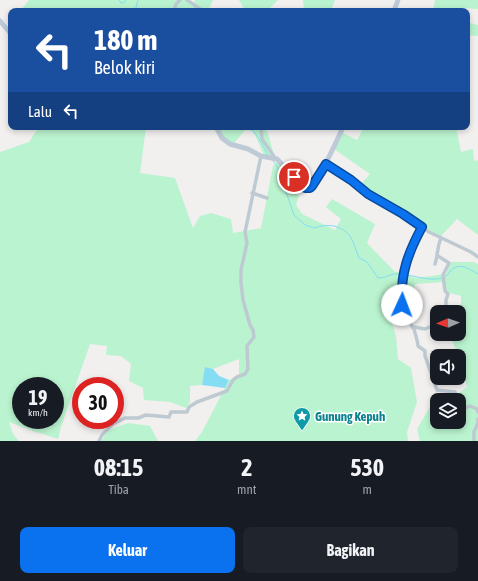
<!DOCTYPE html>
<html lang="id">
<head>
<meta charset="utf-8">
<style>
  body { margin:0; font-family:"Asap Condensed",sans-serif; background:#20242c; color:#f1f3f6; height:100vh; display:flex; flex-direction:column; font-size:15px; white-space:nowrap }
  * { box-sizing:border-box; margin:0 }
  p { font-size:13px; color:#9ea1a6 }
  .icon { flex:none; width:22px; height:22px; fill:none; stroke:currentColor; stroke-width:2; stroke-linecap:round; stroke-linejoin:round }
  .map { position:relative; height:441px; overflow:hidden }
  .details { display:flex; flex-direction:column; background:#171b24; flex:1 }
  .details>* { flex:none }
  .guide { position:absolute; left:8px; top:8px; width:462px; height:122px; border-radius:8px; box-shadow:0 2px 6px #0003; background:#1a4fa0; color:#fff; overflow:hidden }
  .needle { width:26px; rotate:268deg }
  .tools { position:absolute; left:430px; top:305px; display:grid; gap:8px }
  .tools a { display:grid; place-items:center; width:36px; height:36px; border-radius:8px; background:#171b24; box-shadow:0 2px 6px #0003; font-size:20px }
  .speed { position:absolute; left:12px; top:377px; display:flex; gap:8px; font-size:20px; font-weight:700; text-align:center }
  .speed>* { display:grid; place-content:center; width:52px; height:52px; border-radius:50%; background:#171b24; box-shadow:0 2px 6px #0003; line-height:1 }
  .speed small { font-size:10px; font-weight:400 }
  .speed .limit { border:6px solid #d22; background:#fff; color:#111 }
  .pin { position:absolute; display:grid; place-items:center; width:34px; height:34px; color:#fff; margin:-17px; border:2px solid #fff; border-radius:50%; box-shadow:0 1px 4px #0007 }
  .me { position:absolute; width:44px; margin:-22px; rotate:2deg; stroke-linejoin:round; filter:drop-shadow(0 0 3px #0008) }
  .turn { display:flex; align-items:center; gap:14px; height:84px; padding:0 20px; font-size:18px }
  .turn .icon { width:52px; height:52px; stroke-width:2.5 }
  .turn b { display:block; font-size:28px; line-height:34px }
  .then { display:flex; align-items:center; height:38px; padding:0 20px; background:#0003; gap:8px; font-size:15px }
  .eta { display:flex; justify-content:space-evenly; align-items:center; height:68px; text-align:center }
  .eta b { font-size:24px; font-weight:700; line-height:28px }
  .action { display:flex; gap:8px; margin-top:auto; padding:8px 20px }
  .action a { flex:1; height:46px; border-radius:8px; background:#0b72ef; color:#fff; font-size:16px; font-weight:700; line-height:46px; text-align:center }
  .action a+a { background:#20242c; color:#f1f3f6 }
  .map>svg:first-child { display:block }
  .green { fill:#baf3cf; fill-rule:evenodd }
  .water { fill:#84ddf3 }
  .lines { fill:none; stroke-linecap:round; stroke-linejoin:round }
  .stream { stroke:#84ddf3; stroke-width:1 }
  .street { stroke:#becad2; stroke-width:3.5 }
  .secondary { stroke:#becbd7; stroke-width:5 }
  .route-casing { stroke:#074a9b; stroke-width:10 }
  .route { stroke:#0b72ef; stroke-width:7 }
  .labels { text-anchor:middle; dominant-baseline:central; stroke-width:3; stroke-linejoin:round; paint-order:stroke }
  .culture-label { font-size:13px; font-weight:bold; fill:#0d838f; stroke:#fff; text-anchor:start }
</style>
</head>
<body>
<div class="map">
<svg width="478" height="441" viewBox="0 0 478 441">
  <rect width="100%" height="100%" fill="#f2efef"/>
  <g class="green">
    <polygon points="29,0 186,0 193,6 195,0 213,0 208,11 20,11"/>
    <polygon points="239,0 278,0 267,11 245,11"/>
    <polygon points="303,0 335,0 331,11 304,11"/>
    <polygon points="435,0 478,0 478,9 463,8 453,11 433,11"/>
    <polygon points="470,23 478,25 478,36 467,35 467,24"/>
    <path d="M39,127H146L140,173L175,178L193,228L200,216L211,213L231,219L233,233L261,228L273,166L278,161L299,196L296,205L302,214L335,230L341,219L326,207L332,199L375,224L367,243L394,271L416,278L446,274L451,262H474L478,264V441H420L417,429L430,407L437,404V422H459V400H447L452,398L467,387L460,359L449,334H459V312H456L461,304V296L446,292L445,282L415,284L408,317L392,323L396,336L398,359L411,368L417,402L407,432L408,441H195L202,432L229,380L239,375V359L213,369L206,367L202,385L190,386V402L186,408L170,402L144,400L143,388L129,381L131,364L121,356L106,355L107,346L90,344L61,427L58,439L33,431L9,422L13,434L19,441H0V152L29,142ZM21,386H55V420H21Z"/>
    <polygon points="216,127 266,127 274,155 265,157 253,131 245,130 231,147 221,138"/>
    <polygon points="364,127 456,127 461,152 473,149 474,161 478,160 478,235 457,219 440,237 399,209 373,196 360,185 370,174 334,149 341,132 357,140"/>
    <polygon points="128,423 150,426 158,441 101,441 109,430"/>
  </g>
  <polygon class="water" points="205,367 213,369 219,376 229,380 225,388 202,385"/>
  <g class="lines">
    <g class="stream">
      <polyline points="119,0 121,3 125,2 126,0"/>
      <polyline points="135,11 138,0"/>
      <polyline points="249,127 258,137 268,155"/>
      <path d="M273,161L277,166L294,215L305,225L315,228C327,223 341,225 350,236C354,242 356,251 359,258L367,262L378,278C387,278 390,273 400,274C414,275 429,282 442,278"/>
      <path d="M445,277C449,274 450,270 454,268C462,263 471,270 478,274"/>
    </g>
    <g class="street">
      <polyline points="187,0 203,11"/>
      <polyline points="174,11 176,4 180,0"/>
      <polyline points="261,127 262,139 275,158"/>
      <polyline points="325,164 351,180 368,194 403,214 429,232 471,252 478,257"/>
      <polyline points="252,193 267,198"/>
      <polyline points="438,256 449,263 443,275 445,291 448,294 446,300 446,312"/>
      <path d="M435,264C438,255 437,247 441,238"/>
      <path d="M437,326H432L425,329L414,327C414,334 418,339 418,346L425,351V356L437,390L455,392L458,400"/>
      <path d="M413,328C390,294 405,260 422,227"/>
      <polyline points="459,402 465,408 470,406 477,409 478,412"/>
      <polyline points="115,419 119,405"/>
      <path d="M99,441L102,435L113,424L125,418H138L146,415L169,417L171,412H187L189,407L197,402L227,391C233,380 232,378 245,374L248,369L247,346L254,337L253,330L250,325L243,300L241,283V270L247,243L245,232L261,156"/>
      <polyline points="474,441 474,432 478,423 478,419"/>
    </g>
    <g class="secondary">
      <polyline points="394,11 398,0"/>
      <polyline points="0,21 11,34"/>
      <path d="M216,127L222,138L230,144L248,149L261,156L277,159L301,185L307,189C317,186 338,138 343,127"/>
    </g>
  </g>
  <g class="lines">
    <defs>
      <path id="route" d="M294,177L305,188H310L312,186L326,164L351,180L368,194L403,214L422,227C408,253 400,274 402,305"/>
    </defs>
    <use href="#route" class="route-casing"/>
    <use href="#route" class="route"/>
  </g>
  <defs>
    <symbol id="sight-pin" viewBox="-11 -11 22 30"><path d="M0 17L-7.5 6A9.5 9.5 0 1 1 7.5 6Z" fill="#0f9aa8" stroke="#fff"/><path d="M0-6L1.8-2.2L6-1.7L2.9 1.2L3.7 5.4L0 3.3L-3.7 5.4L-2.9 1.2L-6-1.7L-1.8-2.2Z" fill="#fff"/></symbol>
  </defs>
  <g fill-rule="evenodd">
    <use href="#sight-pin" x="292" y="406" width="20" height="27"/>
  </g>
  <g class="labels">
    <g class="culture-label">
      <text x="315" y="416">Gunung Kepuh</text>
    </g>
  </g>
</svg>
<div class="tools">
<a><svg class="needle" viewBox="-14 -14 28 28"><path d="M0-13l5 13h-10z" fill="#e53935"/><path d="M0 13l5-13h-10z" fill="#9ea1a6"/></svg></a>
<a><svg class="icon" aria-label="sound" viewBox="0 0 24 24"><path d="M4 9h4l5-4v14l-5-4H4zM17 9q2 3 0 6"/></svg></a>
<a><svg class="icon" aria-label="layers" viewBox="0 0 24 24"><path d="M12 4l9 5-9 5-9-5zM3 14l9 5 9-5"/></svg></a>
</div>
<div class="speed"><div>19<small>km/h</small></div><div class="limit">30</div></div>
<div class="pin" style="left:294px;top:177px;background:#d93025"><svg class="icon" aria-label="arrive" viewBox="0 0 24 24"><path d="M6 21V4h12l-3 4 3 4H6"/></svg></div>
<svg class="me" style="left:402px;top:305px" viewBox="-20 -20 40 40"><circle r="19" fill="#fff"/><path d="M0-13L10 11 0 6-10 11z" fill="#0b72ef"/></svg>
<div class="guide">
<div class="turn"><svg class="icon" aria-label="left" viewBox="0 0 24 24"><path d="M17 20v-9H6M10 6l-5 5 5 5"/></svg><div><b>180 m</b>Belok kiri</div></div>
<div class="then">Lalu<svg class="icon" aria-label="left" viewBox="0 0 24 24"><path d="M17 20v-9H6M10 6l-5 5 5 5"/></svg></div>
</div>
</div>
<section class="details">
<div class="eta">
<div><b>08:15</b><p>Tiba</p></div>
<div><b>2</b><p>mnt</p></div>
<div><b>530</b><p>m</p></div>
</div>
<div class="action"><a>Keluar</a><a>Bagikan</a></div>
</section>
</body>
</html>
